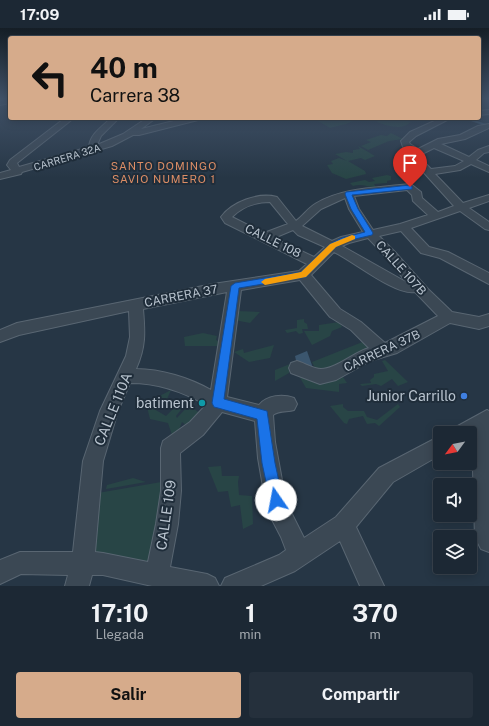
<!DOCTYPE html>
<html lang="es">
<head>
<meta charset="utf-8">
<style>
  body { margin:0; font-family:"Public Sans",sans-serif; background:#25303c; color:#f1f3f6; height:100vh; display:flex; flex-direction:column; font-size:15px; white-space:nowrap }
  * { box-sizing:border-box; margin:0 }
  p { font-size:13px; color:#a0a6ac }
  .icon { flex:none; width:22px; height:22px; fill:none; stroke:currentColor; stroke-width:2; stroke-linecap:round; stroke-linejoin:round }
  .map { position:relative; height:558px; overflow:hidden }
  .side { display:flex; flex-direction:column; background:#1c2834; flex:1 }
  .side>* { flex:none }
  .banner { position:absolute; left:8px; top:8px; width:473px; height:84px; border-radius:4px; box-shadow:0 2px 10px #0003,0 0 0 1px #3a444f; background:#d6ab8b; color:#111; overflow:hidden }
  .needle { width:26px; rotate:238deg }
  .tools { position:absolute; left:433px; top:398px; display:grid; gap:8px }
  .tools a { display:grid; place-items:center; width:44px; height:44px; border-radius:4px; background:#1c2834; box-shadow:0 2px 10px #0003,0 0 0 1px #3a444f; font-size:20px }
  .pin { position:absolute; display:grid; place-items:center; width:34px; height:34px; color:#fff; margin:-41px -17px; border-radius:50% 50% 50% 0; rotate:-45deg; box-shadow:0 0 4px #0007 }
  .pin .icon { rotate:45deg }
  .me { position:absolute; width:44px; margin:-22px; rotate:348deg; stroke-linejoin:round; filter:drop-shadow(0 0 3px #0008) }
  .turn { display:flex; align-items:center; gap:14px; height:84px; padding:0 16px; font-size:18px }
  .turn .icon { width:52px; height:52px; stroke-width:2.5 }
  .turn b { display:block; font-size:28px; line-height:34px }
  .eta { display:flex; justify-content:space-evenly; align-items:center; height:68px; text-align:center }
  .eta b { font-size:24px; font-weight:700; line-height:28px }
  .cta { display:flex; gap:8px; margin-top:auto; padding:8px 16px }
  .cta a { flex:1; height:46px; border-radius:4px; background:#d6ab8b; color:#111; font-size:16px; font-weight:700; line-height:46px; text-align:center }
  .cta a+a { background:#25303c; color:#f1f3f6 }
  .status { display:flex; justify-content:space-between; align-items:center; height:28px; padding:0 20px; background:#1c2834; direction:ltr }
  .status svg { height:11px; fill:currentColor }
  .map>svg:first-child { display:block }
  .green { fill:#284546 }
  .water { fill:#3b566e }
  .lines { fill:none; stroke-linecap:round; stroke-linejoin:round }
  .stream { stroke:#3b566e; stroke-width:2 }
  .minor-casing { stroke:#596672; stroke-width:2 }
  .minor { fill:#3b4854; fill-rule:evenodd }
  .route { fill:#1a73e8; stroke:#114b97 }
  .slow { fill:#f59e0b }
  .shop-dot { fill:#3f7fe0; stroke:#1f2d3a; stroke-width:1.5 }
  .culture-dot { fill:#0f9aa8; stroke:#1f2d3a; stroke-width:1.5 }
  .labels { text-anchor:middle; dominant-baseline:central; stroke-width:4; stroke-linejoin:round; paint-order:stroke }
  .far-street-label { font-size:10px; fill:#b8c3ce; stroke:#1f2d3a }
  .far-neighbourhood-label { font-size:11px; letter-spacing:1px; fill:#dc8d65; stroke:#1f2d3a }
  .street-label { font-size:12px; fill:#b8c3ce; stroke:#1f2d3a }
  .near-poi-label { font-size:14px; fill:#b8c3ce; stroke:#1f2d3a; text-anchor:end }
  .near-street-label { font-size:14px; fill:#b8c3ce; stroke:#1f2d3a }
</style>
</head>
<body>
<div class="status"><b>17:09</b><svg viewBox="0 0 49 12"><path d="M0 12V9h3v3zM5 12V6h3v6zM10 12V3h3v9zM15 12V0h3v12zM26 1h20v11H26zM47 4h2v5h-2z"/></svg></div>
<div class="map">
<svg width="489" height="558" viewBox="0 0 489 558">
  <rect width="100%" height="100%" fill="#263645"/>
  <g class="green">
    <polygon points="313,90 360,90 346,96 330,100"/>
    <path d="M376,90H397L411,94C401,103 388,98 377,94L379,91Z"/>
    <polygon points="391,105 403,111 389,113 368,122 361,118 371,114 366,112 381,107 387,108"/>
    <polygon points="358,118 375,128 365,132 361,130 348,133 365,143 366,146 346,151 332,145 327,137 333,136 331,133 339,130 347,133 335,126 346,124 353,125 353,122 360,121"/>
    <path d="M387,147L391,148V152L387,153V155L374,156L376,159C368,160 363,155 353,158L350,155L365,152L369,154L375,153L372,150Z"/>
    <polygon points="237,283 260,284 250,295 234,292"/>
    <polygon points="304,291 304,294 307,296 308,301 302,301 303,305 299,306 296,303 287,305 285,302 297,300 297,292"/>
    <polygon points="339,294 342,299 332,303 330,308 312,317 304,303 319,303 319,297"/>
    <polygon points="203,305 217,308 216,312 224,316 223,320 216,318 185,318 184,309"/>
    <polygon points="365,313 368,320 364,326 360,323 349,329 339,339 317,344 312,334"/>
    <polygon points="274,317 270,330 249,334 234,324 243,321 244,325"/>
    <polygon points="385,332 408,354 398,358 392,351 381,358 376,356 362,358 360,356 371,355 370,352 374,349 374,346 388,343 382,333"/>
    <polygon points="290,336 289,345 275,353 275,342"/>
    <polygon points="296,343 341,346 347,355 339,356 339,364 306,360"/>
    <polygon points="171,362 167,371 163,372 154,381 166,388 179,375 184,378 176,388 177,390 189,377 202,387 191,401 182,394 178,404 172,407 168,395 150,391 146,375"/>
    <polygon points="343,376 343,379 348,383 364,383 367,389 377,392 398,376 400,379 379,398 375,395 367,396 363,388 349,391 347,396 344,395 330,378"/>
    <polygon points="221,438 222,448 239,448 238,454 239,467 252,468 253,496 243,501 240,477 231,479 228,463 218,464 208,439"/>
    <polygon points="133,450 146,454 106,461 107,457"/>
    <polygon points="167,453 154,543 87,532 92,466"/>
  </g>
  <polygon class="water" points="307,323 314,343 297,337 295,328"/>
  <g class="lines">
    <polyline class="stream" points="465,90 489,98"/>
    <defs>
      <g id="minor">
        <polygon points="10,71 10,75 0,77 0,73"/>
        <polygon points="489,82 489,86 479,87 479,83"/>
        <path d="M65,90H74L17,135L19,139L89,119C90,106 102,99 111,90H119L101,108L97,117L123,106L147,90H156L141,101L186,90H199L198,92L139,107H133L112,118L22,144L21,146L0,151V145L11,142L7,137L10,132Z"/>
        <path d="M441,90H451L416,108L409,114L410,116L418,121L438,111L460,107L478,98L489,96V100L465,111L441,116L469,129L478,122L489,118V124L484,125L476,132L489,138V144L471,136L460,142L435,146L463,175L489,167V173L469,180L489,194V202L485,201L460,183L411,200L429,219L448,224L489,245V256L440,230L421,225L401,203L379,208L395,224L428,261L452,284L479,289L489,286V298L479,301L450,295L397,325L370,333L336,352L320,356L291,345L289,340L291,335L297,333C304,335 314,341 321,341C336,341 354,324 369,320L351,302L330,289L300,252L241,262L227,369L259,377C267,367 283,366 294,370L297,376L294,382C288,384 279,382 273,387L275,414L286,474L304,510L336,489L379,440L440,408V427L393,454L356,499L384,558H360L340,513L295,543L261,558H221L225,550L279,527L286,522L281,509L267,482L258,430L255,393L222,384L203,407L180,425L181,463L178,496L170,539L207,546L215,550L219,558H152L103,547H92L89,558H65L68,547L21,546L0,556V532L20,524H73L83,433L100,383L126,328L130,309L129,283L19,307L0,314V302L17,295L213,256L299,243L307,236L225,195L221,189C232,174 258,164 277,169L296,193C303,188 308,180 315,176C343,159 377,160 409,156L412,157L421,164L422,170L438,184L454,178L417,137L413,126L403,119L401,113L410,104ZM434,120L464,133L455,138L431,141L424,134L422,126ZM407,162L412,167L413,173L428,187L400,196L373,202L359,181L354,168ZM345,170L349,181L363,204L341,209L332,213L302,198L321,181ZM270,174L288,196L264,205L232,189C242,179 256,174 270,174ZM293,202L298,207L325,219L314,229L274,210ZM368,210L387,230L406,254L342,218L349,215ZM334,224C353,233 396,268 415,264L438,288L385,315L361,294L340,281L311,247ZM227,264L211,362C190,350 161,341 136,341C146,319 145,304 143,281ZM130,355C157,355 182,363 206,377L190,394L163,413L161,420V463L156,496L148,534L103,525L95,524L103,433L118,383Z"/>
        <polygon points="487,382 489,383 489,524 481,521 475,509 472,409 470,411 470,405 453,405 456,399"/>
      </g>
    </defs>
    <use href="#minor" class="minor-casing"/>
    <use href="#minor" class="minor"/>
  </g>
  <linearGradient id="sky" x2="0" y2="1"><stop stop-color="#151e26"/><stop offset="0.47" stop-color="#415268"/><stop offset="1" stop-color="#415268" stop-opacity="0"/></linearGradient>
  <rect width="489" height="150" fill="url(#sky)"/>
  <polygon class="route" points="410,157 412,158 412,161 352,167 358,181 373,205 372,207 347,213 336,219 306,249 239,260 224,371 267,383 275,435 283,472 281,477 276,479 271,477 262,435 257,391 218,380 214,379 212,375 231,258 235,255 301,244 330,216 342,210 365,204 351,181 345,166 346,164"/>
  <polygon class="slow" points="352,207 355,208 355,211 336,219 306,249 265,257 261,254 265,251 301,244 330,216"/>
  <circle class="shop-dot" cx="464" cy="368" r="4"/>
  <circle class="culture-dot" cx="202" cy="375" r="4"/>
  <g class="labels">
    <g class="far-street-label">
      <text transform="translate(67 129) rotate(-17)">CARRERA 32A</text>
    </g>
    <g class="far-neighbourhood-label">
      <text x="164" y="138">SANTO DOMINGO<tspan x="164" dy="13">SAVIO NUMERO 1</tspan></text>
    </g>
    <g class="street-label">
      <text transform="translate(273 213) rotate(26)">CALLE 108</text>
      <text transform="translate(401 240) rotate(48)">CALLE 107B</text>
      <text transform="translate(181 268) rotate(-11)">CARRERA 37</text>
      <text transform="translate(382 323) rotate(-25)">CARRERA 37B</text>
    </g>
    <g class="near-poi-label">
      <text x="456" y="368">Junior Carrillo</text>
      <text x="194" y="375">batiment</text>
    </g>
    <g class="near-street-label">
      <text transform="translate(113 381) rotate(-68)">CALLE 110A</text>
      <text transform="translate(166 487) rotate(-82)">CALLE 109</text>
    </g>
  </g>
</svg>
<div class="tools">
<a><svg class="needle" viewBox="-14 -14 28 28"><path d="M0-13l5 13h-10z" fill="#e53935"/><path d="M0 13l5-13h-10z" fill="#a0a6ac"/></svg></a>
<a><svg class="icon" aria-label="sound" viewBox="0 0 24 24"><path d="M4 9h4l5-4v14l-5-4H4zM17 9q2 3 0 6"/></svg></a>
<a><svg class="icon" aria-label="layers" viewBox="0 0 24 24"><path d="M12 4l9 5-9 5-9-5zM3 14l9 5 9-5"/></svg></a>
</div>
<div class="pin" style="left:410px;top:159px;background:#d93025"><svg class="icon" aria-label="arrive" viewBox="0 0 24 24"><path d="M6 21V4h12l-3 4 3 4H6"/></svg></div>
<svg class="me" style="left:276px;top:472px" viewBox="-20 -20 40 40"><circle r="19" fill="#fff"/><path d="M0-13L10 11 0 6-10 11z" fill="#1a73e8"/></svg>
<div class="banner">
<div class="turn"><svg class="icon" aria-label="left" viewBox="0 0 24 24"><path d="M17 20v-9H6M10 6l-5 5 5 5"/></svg><div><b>40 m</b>Carrera 38</div></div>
</div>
</div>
<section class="side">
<div class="eta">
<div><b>17:10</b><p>Llegada</p></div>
<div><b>1</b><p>min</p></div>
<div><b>370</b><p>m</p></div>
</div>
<div class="cta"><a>Salir</a><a>Compartir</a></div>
</section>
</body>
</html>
